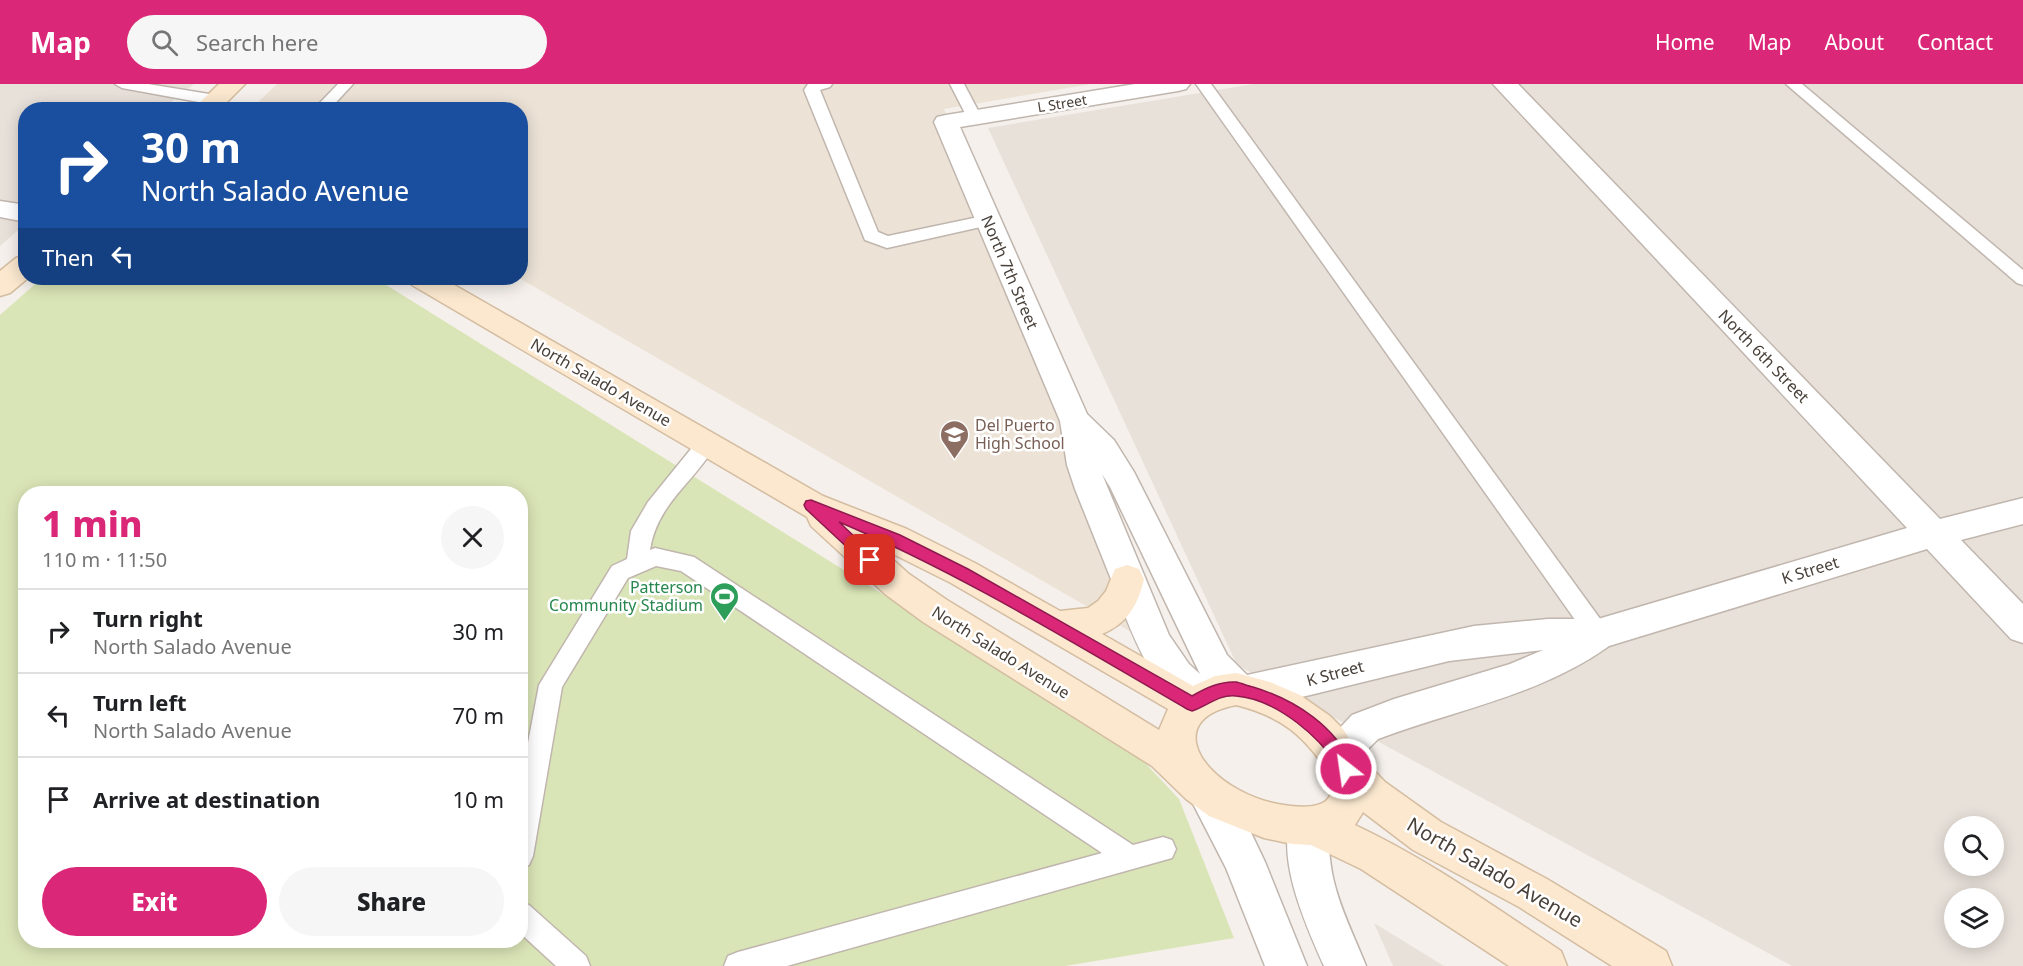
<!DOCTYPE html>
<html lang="en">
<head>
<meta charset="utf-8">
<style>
  body { margin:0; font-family:"Noto Sans",sans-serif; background:#f6f6f6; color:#202124; height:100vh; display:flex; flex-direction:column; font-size:22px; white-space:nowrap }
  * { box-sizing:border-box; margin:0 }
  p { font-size:20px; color:#757577 }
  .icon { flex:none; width:33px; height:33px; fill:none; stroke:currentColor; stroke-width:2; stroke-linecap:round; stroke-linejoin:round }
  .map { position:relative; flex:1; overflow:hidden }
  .sheet { position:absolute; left:18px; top:402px; width:510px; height:462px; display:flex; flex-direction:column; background:#fff; border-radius:24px; box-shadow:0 3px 15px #0003 }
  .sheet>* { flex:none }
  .guide { position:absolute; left:18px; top:18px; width:510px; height:183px; border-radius:24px; box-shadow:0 3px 15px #0003; background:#1a4fa0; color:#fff; overflow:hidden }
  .controls { position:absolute; left:1944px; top:732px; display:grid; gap:12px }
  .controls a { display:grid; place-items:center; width:60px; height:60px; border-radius:50%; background:#fff; box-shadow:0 3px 15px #0003; font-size:30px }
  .pin { position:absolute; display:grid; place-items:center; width:51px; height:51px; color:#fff; margin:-26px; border-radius:12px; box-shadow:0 3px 9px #0006 }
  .me { position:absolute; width:66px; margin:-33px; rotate:330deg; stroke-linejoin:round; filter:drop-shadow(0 0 4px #0008) }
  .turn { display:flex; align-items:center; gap:21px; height:126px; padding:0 24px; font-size:27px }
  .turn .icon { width:78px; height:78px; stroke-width:2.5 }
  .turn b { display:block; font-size:42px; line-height:51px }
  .then { display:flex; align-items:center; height:57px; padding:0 24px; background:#0003; gap:12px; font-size:22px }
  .round { display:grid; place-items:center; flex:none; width:63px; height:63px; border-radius:32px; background:#f6f6f6 }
  .summary { display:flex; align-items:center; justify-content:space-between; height:102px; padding:0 24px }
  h1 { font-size:36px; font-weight:800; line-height:45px; color:#db2777 }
  .button { display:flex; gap:12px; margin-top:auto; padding:12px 24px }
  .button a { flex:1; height:69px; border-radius:36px; background:#db2777; color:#fff; font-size:24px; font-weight:800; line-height:69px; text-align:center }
  .button a+a { background:#f6f6f6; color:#202124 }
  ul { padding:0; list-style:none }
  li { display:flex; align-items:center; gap:18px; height:84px; padding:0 24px; border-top:2px solid #e0e0e0 }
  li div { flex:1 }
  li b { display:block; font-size:22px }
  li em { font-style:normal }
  header { display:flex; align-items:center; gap:36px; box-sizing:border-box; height:84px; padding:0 30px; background:#db2777; color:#fff }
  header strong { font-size:28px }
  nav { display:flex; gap:33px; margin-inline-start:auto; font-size:21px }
  .search { width:420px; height:54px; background:#f6f6f6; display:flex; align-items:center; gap:15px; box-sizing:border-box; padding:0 21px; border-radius:33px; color:#757577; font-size:22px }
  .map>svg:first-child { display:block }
  .residential { fill:#e8e1da; fill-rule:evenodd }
  .education { fill:#ece2d6 }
  .green { fill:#dae5b7; fill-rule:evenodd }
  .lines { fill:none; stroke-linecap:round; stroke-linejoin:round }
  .service-casing { stroke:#c0b6ae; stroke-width:3 }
  .minor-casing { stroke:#c0b6ae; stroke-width:3 }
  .secondary-casing { stroke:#d4bca0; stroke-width:3 }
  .service { fill:#fff; fill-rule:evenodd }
  .minor { fill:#fff; fill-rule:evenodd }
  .secondary { fill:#fbe8cf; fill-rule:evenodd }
  .route { fill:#db2777; stroke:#8e194d; stroke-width:1.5 }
  .labels { text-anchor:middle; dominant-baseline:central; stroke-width:5; stroke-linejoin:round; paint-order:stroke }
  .far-street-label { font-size:14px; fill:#484039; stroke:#fff }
  .street-label { font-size:16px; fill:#484039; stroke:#fff }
  .education-label { font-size:16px; fill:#785e54; stroke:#fff; text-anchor:start }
  .leisure-label { font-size:16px; fill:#27864d; stroke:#fff; text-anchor:end }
  .near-street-label { font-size:20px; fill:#484039; stroke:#fff }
</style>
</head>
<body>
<header>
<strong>Map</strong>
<div class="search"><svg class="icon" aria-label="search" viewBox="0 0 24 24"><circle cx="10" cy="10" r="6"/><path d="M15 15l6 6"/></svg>Search here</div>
<nav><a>Home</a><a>Map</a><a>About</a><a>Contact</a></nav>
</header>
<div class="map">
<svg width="2023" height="882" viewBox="0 0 2023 882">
  <rect width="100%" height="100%" fill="#f5f0eb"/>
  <g class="residential">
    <polygon points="0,0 194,0 163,25 26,26 25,140 0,162"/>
    <path d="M1254,0H2023V882H1792L1237,581L988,44ZM1954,742H1994V782H1954ZM1954,814H1994V854H1954Z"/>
    <polygon points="1374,839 1444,882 1393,882"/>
  </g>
  <polygon class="education" points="277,0 1091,0 944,25 1145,556 519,194 520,26 250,26"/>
  <path class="green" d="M42,194H375L1133,666L1179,715L1234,854L1065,882H0V231ZM26,410H520V856H26Z"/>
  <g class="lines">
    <defs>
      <g id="service">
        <polygon points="115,0 148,0 215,11 223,16 215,21 122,4"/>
        <polygon points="338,0 353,0 329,26 313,26"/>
        <polygon points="808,0 832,0 830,3 820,6 878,148 888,152 988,131 994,132 996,136 994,140 887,164 865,156 804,6"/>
        <polygon points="950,0 964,0 982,34 979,37 969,37"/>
        <polygon points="1196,0 1211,0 1606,543 1609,550 1606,557 1598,560 1590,557"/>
        <polygon points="1786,0 1802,0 2023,186 2023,201 2017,199"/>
        <path d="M706,352L713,355L716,360C695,398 657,419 650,466L655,464L694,473L1133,761L1163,753L1172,756L1176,765L1172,774L787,882H724L728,872L738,868L1102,769L681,487L656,482L628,494L562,603L533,772L529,781L520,784V701L539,601L612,482L627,475L631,447L648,418L699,355Z"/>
        <polygon points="520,817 529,821 586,872 590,882 556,882 520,849"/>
      </g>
      <g id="minor">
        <path d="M1135,0H1190L1186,5L1178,7L960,43L1087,330L1114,356L1134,388L1227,571L1247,591L1474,542L1548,535H1598L1907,444L1493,0H1518L1940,435L2023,414V440L1961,456L2023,520V559L2011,555L1927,465L1609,562C1539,612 1457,625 1378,655L1366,667L1358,693L1345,698L1332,693L1326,680L1337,647L1352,631L1394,615L1510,580L1543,566L1449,577L1306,612L1249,623L1223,617L1216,609L1218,614L1213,626L1200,631C1150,612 1129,540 1111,495C1099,465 1087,435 1075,405L1067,381L1060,337L934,38L937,33L946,31ZM1102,390L1110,403L1200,590L1189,580L1169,551Z"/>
        <polygon points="0,117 26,121 26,138 0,133"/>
        <polygon points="1205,688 1219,693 1244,734 1265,778 1307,882 1265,882 1226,784 1186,706 1191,693"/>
        <path d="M1307,723L1321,728C1330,750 1328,775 1334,798C1341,827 1355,854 1366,882H1324C1306,841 1274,772 1293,728Z"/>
      </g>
      <g id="secondary">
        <polygon points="219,0 245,0 219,26 192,26"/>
        <polygon points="26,171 26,194 28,194 10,209 0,212 0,187 16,174"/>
        <path d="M408,194H442L823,412L907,445L975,479L1060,527L1088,524L1098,517L1106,507L1115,485L1127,481L1139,485L1144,495C1138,521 1127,540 1102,550L1193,602L1215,592L1236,589L1270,598L1300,611L1330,632L1343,645L1361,673L1385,698L1441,738L1547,795L1666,867L1672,882H1612L1519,823L1413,766L1363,728L1355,741C1428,775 1494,823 1561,867L1567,882H1509L1361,785L1311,761L1292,760L1264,754L1209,732L1186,715L1152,682L923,538L885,510L811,442L807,433L412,201ZM879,463L951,499L1168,625L1159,646L947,516L909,490ZM1236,621C1256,626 1274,633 1290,645C1320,668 1365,730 1291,722C1273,720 1255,715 1239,706C1195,683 1170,634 1236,621Z"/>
      </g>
    </defs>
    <use href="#service" class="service-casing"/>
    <use href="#minor" class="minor-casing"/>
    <use href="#secondary" class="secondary-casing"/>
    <use href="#service" class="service"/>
    <use href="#minor" class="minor"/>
    <use href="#secondary" class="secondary"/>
  </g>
  <path class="route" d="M811,416L900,451L968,485L1192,612C1205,604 1220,597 1236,598C1241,599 1248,602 1253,603C1296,616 1337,643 1354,685L1352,690L1346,693L1341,690C1325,655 1276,615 1236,612C1219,610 1207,622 1192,627L1187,625C1073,559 960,489 839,438L875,472L877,476L875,480H865L806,425L804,421L806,417Z"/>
  <defs>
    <symbol id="school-pin" viewBox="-11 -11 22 30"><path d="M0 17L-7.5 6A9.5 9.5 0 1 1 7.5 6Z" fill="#8d6e63" stroke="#fff"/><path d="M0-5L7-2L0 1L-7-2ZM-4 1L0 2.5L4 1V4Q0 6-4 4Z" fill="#fff"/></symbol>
    <symbol id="stadium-pin" viewBox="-11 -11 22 30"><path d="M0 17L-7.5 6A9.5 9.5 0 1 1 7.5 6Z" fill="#2e9e5b" stroke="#fff"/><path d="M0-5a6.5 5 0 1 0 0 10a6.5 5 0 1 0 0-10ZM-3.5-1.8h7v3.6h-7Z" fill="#fff"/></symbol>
  </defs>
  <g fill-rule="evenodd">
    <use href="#school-pin" x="938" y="334" width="33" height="45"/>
    <use href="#stadium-pin" x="708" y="496" width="33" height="45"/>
  </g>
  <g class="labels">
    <g class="far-street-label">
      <text transform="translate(1062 19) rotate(-9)">L Street</text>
    </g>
    <g class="street-label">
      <text transform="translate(1010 188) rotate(67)">North 7th Street</text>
      <text transform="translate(1764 272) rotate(46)">North 6th Street</text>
      <text transform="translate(601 298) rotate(30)">North Salado Avenue</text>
      <text transform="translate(1810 486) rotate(-17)">K Street</text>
      <text transform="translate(1001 568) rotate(32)">North Salado Avenue</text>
      <text transform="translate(1335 589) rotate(-15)">K Street</text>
    </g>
    <g class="education-label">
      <text x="975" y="341">Del Puerto<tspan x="975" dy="18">High School</tspan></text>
    </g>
    <g class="leisure-label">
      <text x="703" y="503">Patterson<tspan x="703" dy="18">Community Stadium</tspan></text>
    </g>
    <g class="near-street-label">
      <text transform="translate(1495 788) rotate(30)">North Salado Avenue</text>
    </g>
  </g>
</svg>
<div class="controls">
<a><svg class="icon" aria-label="search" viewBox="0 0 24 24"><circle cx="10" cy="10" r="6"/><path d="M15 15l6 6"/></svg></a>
<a><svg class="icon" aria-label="layers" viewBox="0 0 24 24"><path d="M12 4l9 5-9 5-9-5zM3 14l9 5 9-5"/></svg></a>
</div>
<div class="pin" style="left:870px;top:476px;background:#d93025"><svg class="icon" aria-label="arrive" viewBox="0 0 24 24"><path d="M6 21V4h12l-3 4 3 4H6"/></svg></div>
<svg class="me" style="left:1346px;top:685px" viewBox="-20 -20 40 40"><circle r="17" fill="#db2777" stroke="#fff" stroke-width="3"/><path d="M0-11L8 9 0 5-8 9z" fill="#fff"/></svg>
<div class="guide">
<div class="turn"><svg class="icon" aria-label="right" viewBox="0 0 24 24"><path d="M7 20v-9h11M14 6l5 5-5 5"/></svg><div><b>30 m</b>North Salado Avenue</div></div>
<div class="then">Then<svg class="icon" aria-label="left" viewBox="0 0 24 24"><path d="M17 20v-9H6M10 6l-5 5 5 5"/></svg></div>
</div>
<section class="sheet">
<div class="summary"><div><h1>1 min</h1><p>110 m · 11:50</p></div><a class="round"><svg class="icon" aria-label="close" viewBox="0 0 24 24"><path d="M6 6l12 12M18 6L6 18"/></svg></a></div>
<ul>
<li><svg class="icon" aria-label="right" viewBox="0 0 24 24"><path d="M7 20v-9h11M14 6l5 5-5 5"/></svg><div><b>Turn right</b><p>North Salado Avenue</p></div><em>30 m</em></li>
<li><svg class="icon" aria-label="left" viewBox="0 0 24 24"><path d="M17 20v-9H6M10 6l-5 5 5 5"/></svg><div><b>Turn left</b><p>North Salado Avenue</p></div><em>70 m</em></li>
<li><svg class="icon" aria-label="arrive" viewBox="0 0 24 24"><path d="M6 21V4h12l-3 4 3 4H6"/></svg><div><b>Arrive at destination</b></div><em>10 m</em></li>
</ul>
<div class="button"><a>Exit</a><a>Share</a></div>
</section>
</div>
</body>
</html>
